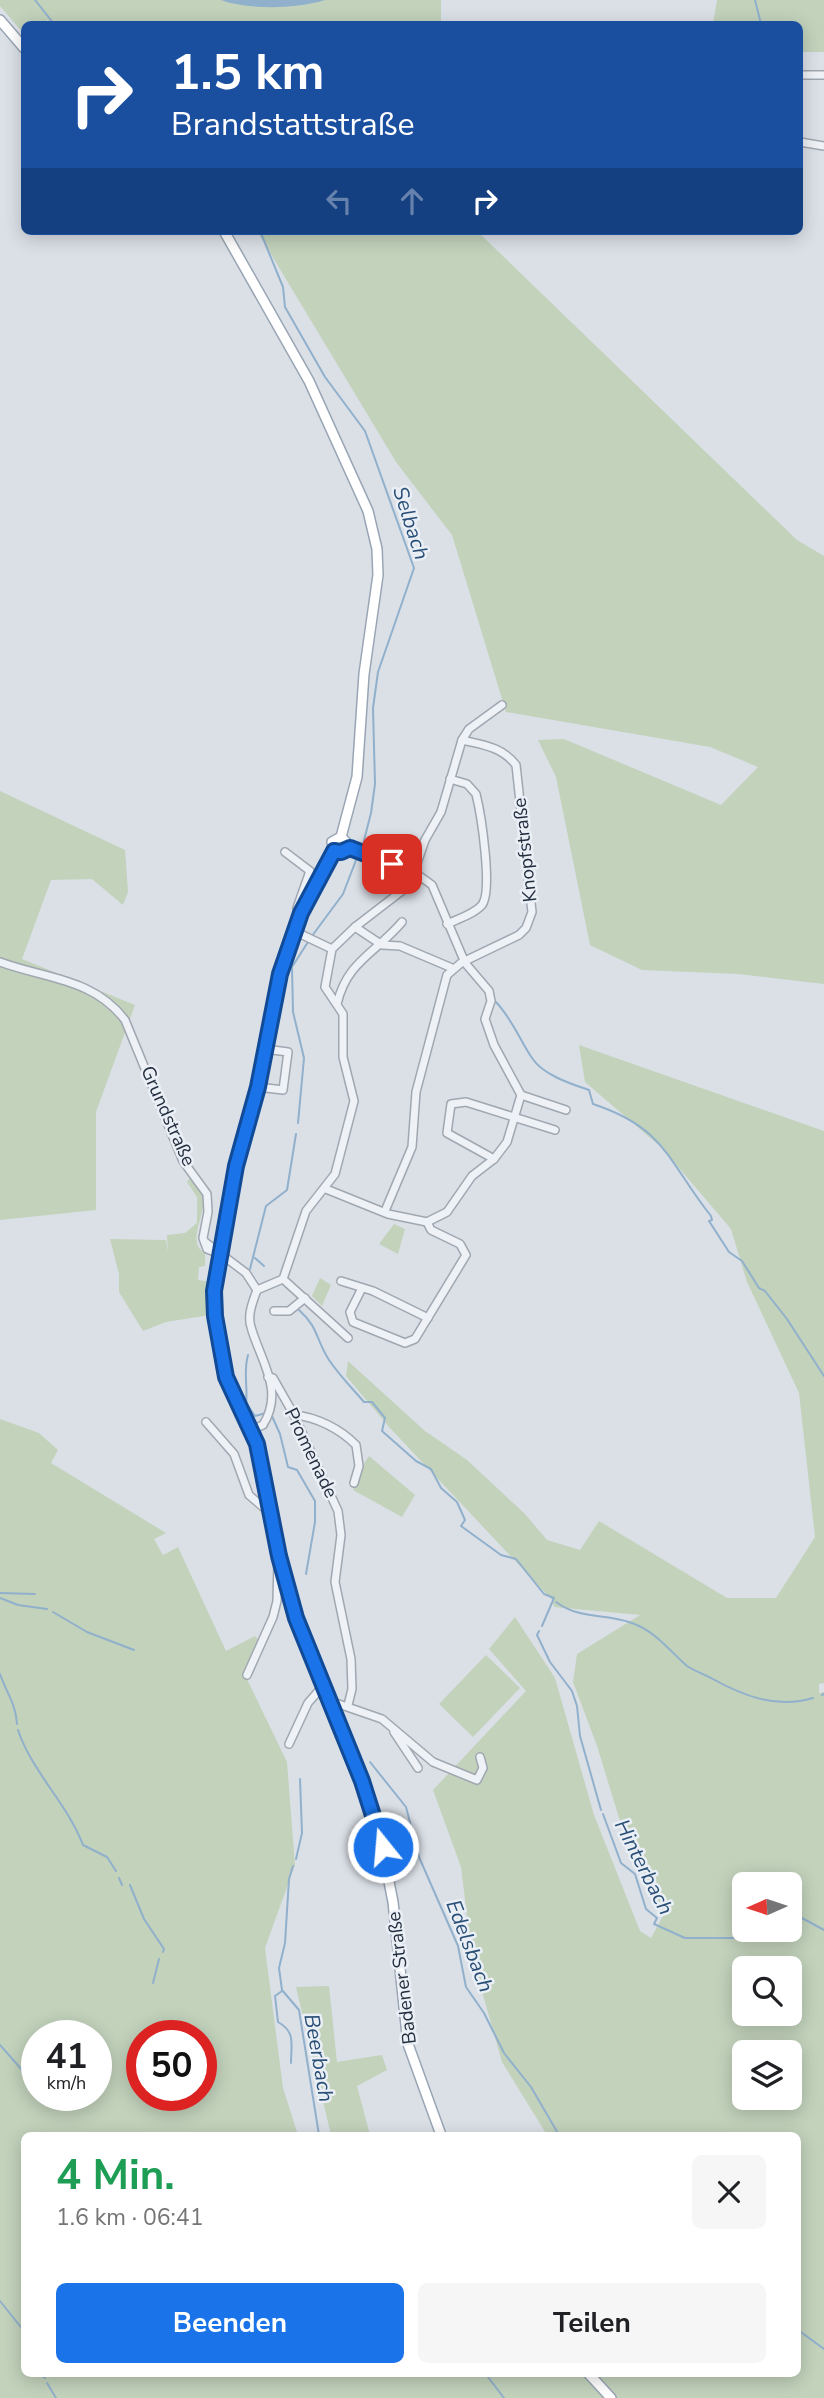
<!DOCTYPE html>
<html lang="de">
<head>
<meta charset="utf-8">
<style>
  body { margin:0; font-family:"Nunito Sans",sans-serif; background:#f6f6f6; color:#202124; height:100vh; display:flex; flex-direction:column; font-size:26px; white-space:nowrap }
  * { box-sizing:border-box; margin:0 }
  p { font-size:23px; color:#757577 }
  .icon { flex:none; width:38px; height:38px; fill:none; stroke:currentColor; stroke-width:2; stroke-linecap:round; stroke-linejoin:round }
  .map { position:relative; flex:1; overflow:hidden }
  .side { position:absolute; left:21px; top:2132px; width:780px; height:245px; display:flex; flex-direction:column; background:#fff; border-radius:10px; box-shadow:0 4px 18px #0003 }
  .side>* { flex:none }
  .top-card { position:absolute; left:21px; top:21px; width:782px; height:214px; border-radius:10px; box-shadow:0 4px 18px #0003; background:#1a4fa0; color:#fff; overflow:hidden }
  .needle { width:46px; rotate:267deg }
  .controls { position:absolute; left:732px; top:1872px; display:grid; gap:14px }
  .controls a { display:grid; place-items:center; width:70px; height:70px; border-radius:10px; background:#fff; box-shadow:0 4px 18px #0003; font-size:35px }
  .speed { position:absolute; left:21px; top:2020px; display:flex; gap:14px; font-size:35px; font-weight:700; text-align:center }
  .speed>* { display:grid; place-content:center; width:91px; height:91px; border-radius:50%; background:#fff; box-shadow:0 4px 18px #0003; line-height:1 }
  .speed small { font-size:18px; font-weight:400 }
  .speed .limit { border:10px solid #d22; background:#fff; color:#111 }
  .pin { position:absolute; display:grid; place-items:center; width:60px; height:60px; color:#fff; margin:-30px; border-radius:14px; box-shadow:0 4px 10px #0006 }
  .me { position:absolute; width:77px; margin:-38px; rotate:343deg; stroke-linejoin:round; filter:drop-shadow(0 0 5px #0008) }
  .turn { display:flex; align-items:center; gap:24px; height:147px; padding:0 35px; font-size:32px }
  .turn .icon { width:91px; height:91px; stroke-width:2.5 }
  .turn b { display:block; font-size:49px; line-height:60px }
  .lanes { display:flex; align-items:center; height:66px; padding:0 35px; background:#0003; justify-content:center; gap:35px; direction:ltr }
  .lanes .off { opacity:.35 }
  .round { display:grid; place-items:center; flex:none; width:74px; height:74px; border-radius:10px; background:#f6f6f6 }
  .headline { display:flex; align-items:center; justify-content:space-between; height:119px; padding:0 35px }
  h1 { font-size:42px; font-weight:700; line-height:52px; color:#1e9e55 }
  .action { display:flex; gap:14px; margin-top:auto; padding:14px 35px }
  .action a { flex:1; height:80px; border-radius:10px; background:#1a73e8; color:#fff; font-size:28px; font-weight:700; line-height:80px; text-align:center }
  .action a+a { background:#f6f6f6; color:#202124 }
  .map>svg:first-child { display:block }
  .green { fill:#c2d2bb; fill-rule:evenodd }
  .water { fill:#91b0cc }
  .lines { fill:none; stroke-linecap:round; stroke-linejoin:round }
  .stream { stroke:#91b0cc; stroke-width:2 }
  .minor-casing { stroke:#a0a7b1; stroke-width:10 }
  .major-casing { stroke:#99a5b4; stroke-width:12 }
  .minor { stroke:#eef1f5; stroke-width:7 }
  .major { stroke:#fff; stroke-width:9 }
  .route-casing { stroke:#114b97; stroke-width:18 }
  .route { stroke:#1a73e8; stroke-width:12 }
  .labels { text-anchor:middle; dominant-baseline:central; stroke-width:5; stroke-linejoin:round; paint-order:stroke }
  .street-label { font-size:19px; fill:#232e3f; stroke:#eaeff5 }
  .water-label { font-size:21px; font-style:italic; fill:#2a4f77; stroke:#eaeff5 }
</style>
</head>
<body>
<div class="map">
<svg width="824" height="2398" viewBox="0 0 824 2398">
  <rect width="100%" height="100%" fill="#dbe0e7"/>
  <g class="green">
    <polygon points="0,0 441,0 441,24 51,24 47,20 41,24 24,24 24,34 0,6"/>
    <polygon points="717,0 824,0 824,52 800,52 800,24 713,24"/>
    <polygon points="257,231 477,231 797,540 824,556 824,984 738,974 642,970 590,945 556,777 538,740 564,739 721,805 758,767 710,747 506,712 452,535 396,462"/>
    <polygon points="0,791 125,850 128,892 123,905 92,879 51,880 22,959 135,1005 96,1112 96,1210 0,1220"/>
    <path d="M579,1045L824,1131V1683L819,1684V1693L824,1692V2398H616L593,2373H798V2135H547L502,2062L472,1956L461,1867L433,1790L526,1691L489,1649L515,1617L555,1678L594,1815L640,1931L651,1938L664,1914L624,1834L597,1746L573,1682L577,1654L640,1615L554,1607L552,1600L390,1428L346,1376L348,1361L425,1431L467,1460L525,1514L547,1540L580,1550L599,1521L727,1598H776L815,1537L799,1393L747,1282L731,1229L662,1148L585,1082ZM744,1885H789V1930H744ZM744,1969H789V2014H744ZM744,2053H789V2098H744Z"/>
    <path d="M191,1177C194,1182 201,1190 203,1196C207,1215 185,1242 205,1253V1266L199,1267L198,1280L212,1282L210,1315L166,1322L143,1331L119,1292V1274L110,1239L166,1240L168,1252L167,1235L185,1233L197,1223V1197L187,1182Z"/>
    <polygon points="394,1224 405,1229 398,1254 379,1244"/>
    <polygon points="320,1278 331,1285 322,1306 312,1296"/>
    <path d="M0,1419L39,1433L58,1450L51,1463L166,1533L154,1539L163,1555L178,1547L226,1651L255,1636L259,1641L244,1673L287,1762L295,1865L265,1948L283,2088L298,2135H24V2373H582L605,2398H0ZM37,2035H96V2095H37ZM142,2035H201V2095H142Z"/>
    <polygon points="369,1456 415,1495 402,1517 353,1490 357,1474"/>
    <polygon points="486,1655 520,1688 473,1737 439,1704"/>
    <polygon points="329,1986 337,2062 382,2055 387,2070 357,2086 370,2135 331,2135 296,1987"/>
  </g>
  <path class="water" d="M221,0H325C296,9 249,10 221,0Z"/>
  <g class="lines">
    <g class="stream">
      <polyline points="35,0 54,24"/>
      <polyline points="755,0 761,24"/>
      <polyline points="260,231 283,287 285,307 325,377 365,431 414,568 378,672 373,708 375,784 371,813 362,848"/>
      <polyline points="312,936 343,894 358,855"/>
      <path d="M496,1002C512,1019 520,1040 532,1058C543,1075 571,1084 589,1090L593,1104C666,1128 668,1162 711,1216L712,1220L709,1221L729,1252L742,1261L759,1288L765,1291L787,1319L824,1376"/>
      <polyline points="298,1123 304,1058 293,1012 292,967 308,942"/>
      <polyline points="255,1258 264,1266"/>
      <polyline points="250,1269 266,1206 287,1190 296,1134"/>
      <path d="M299,1310C319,1328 315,1338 329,1360C339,1375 352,1388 364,1402H372L385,1418L382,1431L416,1461L431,1469L441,1488L457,1502L465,1520L461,1526L501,1555L516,1559L544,1594L554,1598L542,1626"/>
      <path d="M248,1355C243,1373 248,1385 246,1403L255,1416L266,1413"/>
      <polyline points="271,1414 280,1434 288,1467 297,1470 315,1501 315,1522 306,1574"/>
      <polyline points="0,1593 35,1594"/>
      <polyline points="0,1598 18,1605 47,1609"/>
      <path d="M556,1602C580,1620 606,1613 632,1623C655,1631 670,1651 687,1666C694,1671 704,1674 711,1678C743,1696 777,1709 813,1698"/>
      <polyline points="53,1612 87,1632 134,1650"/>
      <polyline points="539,1631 537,1635 550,1662 572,1691 577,1706 580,1736 601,1810"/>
      <path d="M0,1674C6,1692 16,1704 17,1724"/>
      <polyline points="822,1695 824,1694"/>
      <path d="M18,1730C32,1772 67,1803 83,1845L107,1857L116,1871"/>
      <polyline points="370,1762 406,1807 419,1857 458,1946 466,1987 484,2013 504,2053 531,2087 559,2135"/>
      <polyline points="603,1814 621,1863 635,1874 646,1909 657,1918 654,1924 685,1938 734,1938 744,1929"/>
      <polyline points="296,1859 302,1833 300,1779"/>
      <polyline points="293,1866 289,1879 285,1943 279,1968 282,1990 299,2010 319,2135"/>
      <polyline points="119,1878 122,1885"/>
      <polyline points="130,1885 144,1919 164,1949 163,1952"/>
      <polyline points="789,1911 824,1930"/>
      <polyline points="153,1983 159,1959"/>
      <path d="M282,1991L275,1996L278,2022C296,2032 291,2044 291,2063"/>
      <polyline points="0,2045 37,2087"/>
      <polyline points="0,2301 24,2331"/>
      <polyline points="798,2330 824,2349"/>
      <polyline points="39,2373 45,2378"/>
      <polyline points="485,2373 504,2398"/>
      <polyline points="47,2383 56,2398"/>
    </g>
    <defs>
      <g id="minor">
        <polyline points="800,75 824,75"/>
        <polyline points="800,142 824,146"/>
        <path d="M462,740C484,745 502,747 516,765L532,912L526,928L519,935L467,960"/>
        <polyline points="346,847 414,872 432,885 463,958"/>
        <polyline points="285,852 310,871 297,908 301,913"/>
        <path d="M447,924C458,919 474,914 482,905C493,890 481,814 476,794L467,784L450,779"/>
        <polyline points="355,927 382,945 400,946 452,968"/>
        <polyline points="294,931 332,949"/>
        <path d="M0,962C46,979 93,978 125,1020L183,1161L207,1194L208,1212L203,1238L207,1249L220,1254"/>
        <path d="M337,1004C347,961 376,953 402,922"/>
        <polyline points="258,1087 283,1090 288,1052 265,1049"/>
        <polyline points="521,1095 566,1110"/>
        <polyline points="494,1159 447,1133 451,1104 466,1102 555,1130"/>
        <polyline points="326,1189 388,1214 427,1222"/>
        <polyline points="385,1211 412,1147 416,1092 447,975 461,963"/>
        <polyline points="427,1222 447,1212 472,1176 494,1159 507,1142 521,1095 494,1045 485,1019 491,1001 489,991 466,964"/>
        <polyline points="205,1242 246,1273 257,1290"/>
        <polyline points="283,1279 348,1338"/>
        <polyline points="341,1281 373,1291 428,1318"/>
        <polyline points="362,1288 350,1312 353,1322 405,1343 415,1339 466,1255 460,1244 431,1230 427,1222"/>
        <polyline points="274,1311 289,1311 305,1298"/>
        <polyline points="268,1377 273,1378 294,1415 338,1511 341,1535 335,1582 351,1659 352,1689 348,1705"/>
        <path d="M294,1415C317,1417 340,1429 356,1445L359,1466L354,1483"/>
        <polyline points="206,1422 234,1454 249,1495 270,1513"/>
        <path d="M251,1430L263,1425C285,1390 260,1360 251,1327C247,1315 253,1301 257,1290L283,1279L306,1211L335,1174L354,1101L343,1057V1014L325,987L332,949L355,927L403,890L414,872L425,840L441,812L462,740L469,729L502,705"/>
        <polyline points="247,1675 273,1617 277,1601 278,1561"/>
        <polyline points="327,1700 382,1719 433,1762 477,1780 483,1768 480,1757"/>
        <polyline points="394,1732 418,1768"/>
        <polyline points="289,1744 308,1703 322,1687"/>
      </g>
      <g id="major">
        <polyline points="0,20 24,48"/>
        <polyline points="224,231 309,381 368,511 377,549 378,575 364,674 357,777 341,837 332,842 334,851"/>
        <polyline points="334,851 301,913 280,974 258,1087 236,1166 214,1291 215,1316 226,1377 257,1444 279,1556 296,1618 379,1831 393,1902 408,2044 441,2135"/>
        <polyline points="334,851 341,852 346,847 346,842 341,837"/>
        <polyline points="588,2373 611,2398"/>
      </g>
    </defs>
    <use href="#minor" class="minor-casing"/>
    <use href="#major" class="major-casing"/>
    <use href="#minor" class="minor"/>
    <use href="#major" class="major"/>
  </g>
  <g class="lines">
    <defs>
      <polyline id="route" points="383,1847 362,1781 296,1618 279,1556 257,1444 226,1377 215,1316 214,1291 236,1166 258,1087 280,974 301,913 334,851 341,852 350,848 392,864"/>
    </defs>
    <use href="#route" class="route-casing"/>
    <use href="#route" class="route"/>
  </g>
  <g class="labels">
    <g class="street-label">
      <text transform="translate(525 850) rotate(-96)">Knopfstraße</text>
      <text transform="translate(168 1116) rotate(66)">Grundstraße</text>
      <text transform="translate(311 1453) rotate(64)">Promenade</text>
      <text transform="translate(402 1978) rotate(-97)">Badener Straße</text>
    </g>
    <g class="water-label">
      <text transform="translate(411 523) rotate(72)">Selbach</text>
      <text transform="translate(644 1867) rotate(63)">Hinterbach</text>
      <text transform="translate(470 1946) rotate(69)">Edelsbach</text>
      <text transform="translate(319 2058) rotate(80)">Beerbach</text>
    </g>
  </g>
</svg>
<div class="controls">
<a><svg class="needle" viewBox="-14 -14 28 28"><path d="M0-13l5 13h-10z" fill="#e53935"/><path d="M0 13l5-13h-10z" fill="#757577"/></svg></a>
<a><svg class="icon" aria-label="search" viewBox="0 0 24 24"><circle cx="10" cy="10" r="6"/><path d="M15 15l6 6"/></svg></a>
<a><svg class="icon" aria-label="layers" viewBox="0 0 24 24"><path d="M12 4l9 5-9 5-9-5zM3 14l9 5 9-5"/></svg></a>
</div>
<div class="speed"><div>41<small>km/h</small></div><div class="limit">50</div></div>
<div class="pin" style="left:392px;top:864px;background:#d93025"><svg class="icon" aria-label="arrive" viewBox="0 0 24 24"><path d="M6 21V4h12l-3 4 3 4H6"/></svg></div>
<svg class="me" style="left:383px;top:1847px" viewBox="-20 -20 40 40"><circle r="17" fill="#1a73e8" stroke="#fff" stroke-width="3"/><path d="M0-11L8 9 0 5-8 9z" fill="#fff"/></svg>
<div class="top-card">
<div class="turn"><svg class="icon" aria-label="right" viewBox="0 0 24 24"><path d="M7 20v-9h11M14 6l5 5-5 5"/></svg><div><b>1.5 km</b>Brandstattstraße</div></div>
<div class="lanes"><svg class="icon off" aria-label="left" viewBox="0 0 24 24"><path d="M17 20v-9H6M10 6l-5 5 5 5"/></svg><svg class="icon off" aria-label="ahead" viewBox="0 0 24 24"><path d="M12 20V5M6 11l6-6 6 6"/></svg><svg class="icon" aria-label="right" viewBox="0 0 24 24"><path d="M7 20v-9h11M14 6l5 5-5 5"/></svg></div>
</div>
<section class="side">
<div class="headline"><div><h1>4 Min.</h1><p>1.6 km · 06:41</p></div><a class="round"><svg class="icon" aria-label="close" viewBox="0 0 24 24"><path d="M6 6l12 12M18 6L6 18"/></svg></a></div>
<div class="action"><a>Beenden</a><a>Teilen</a></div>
</section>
</div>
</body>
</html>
